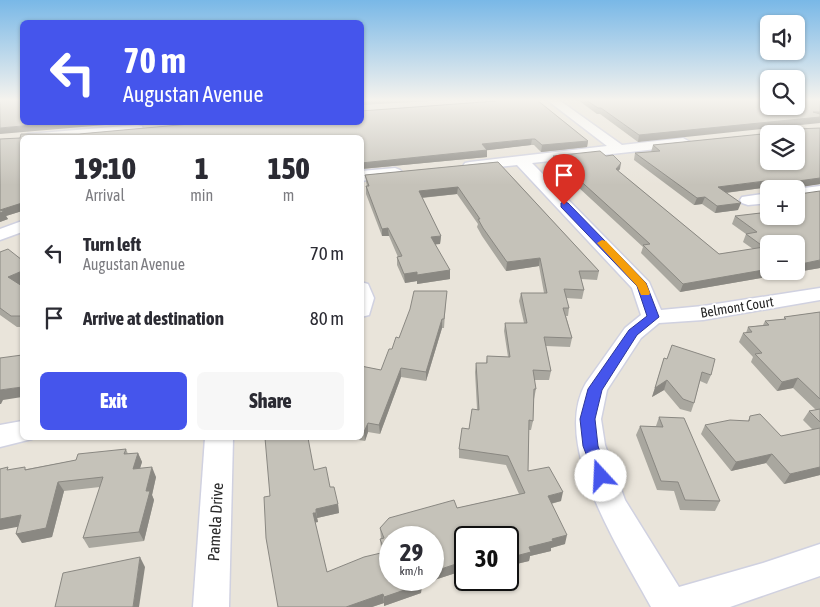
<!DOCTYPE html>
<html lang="en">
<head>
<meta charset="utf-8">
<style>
  body { margin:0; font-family:"Asap Condensed",sans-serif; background:#f7f7f7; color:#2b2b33; height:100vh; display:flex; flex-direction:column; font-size:19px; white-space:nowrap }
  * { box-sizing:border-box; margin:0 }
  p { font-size:16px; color:#7c7c81 }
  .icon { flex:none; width:28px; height:28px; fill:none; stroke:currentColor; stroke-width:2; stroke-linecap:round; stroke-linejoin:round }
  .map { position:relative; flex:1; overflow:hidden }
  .drawer { position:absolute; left:20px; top:135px; width:344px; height:305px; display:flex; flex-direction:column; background:#fff; border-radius:8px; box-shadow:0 1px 4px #0004 }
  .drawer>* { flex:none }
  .banner { position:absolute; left:20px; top:20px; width:344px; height:105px; border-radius:8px; box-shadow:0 1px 4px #0004; background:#4555ec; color:#fff; overflow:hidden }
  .fabs { position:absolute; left:760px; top:15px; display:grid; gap:10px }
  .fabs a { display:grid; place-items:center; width:45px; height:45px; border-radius:8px; background:#fff; box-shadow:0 1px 4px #0004; font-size:25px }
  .speed { position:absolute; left:379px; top:526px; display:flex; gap:10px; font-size:25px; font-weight:700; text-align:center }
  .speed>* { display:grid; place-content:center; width:65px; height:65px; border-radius:50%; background:#fff; box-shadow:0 1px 4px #0004; line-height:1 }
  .speed small { font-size:12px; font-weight:400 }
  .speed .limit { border:2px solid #111; border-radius:8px; background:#fff; color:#111 }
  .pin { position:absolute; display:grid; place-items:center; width:42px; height:42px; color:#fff; margin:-51px -21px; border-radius:50% 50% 50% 0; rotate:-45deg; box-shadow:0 0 5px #0007 }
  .pin .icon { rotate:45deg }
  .me { position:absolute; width:55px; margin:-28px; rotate:340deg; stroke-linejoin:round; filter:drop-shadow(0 0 4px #0008) }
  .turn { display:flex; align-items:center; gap:18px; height:105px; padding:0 20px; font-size:22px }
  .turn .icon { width:65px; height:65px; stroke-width:2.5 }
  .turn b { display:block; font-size:35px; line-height:42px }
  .eta { display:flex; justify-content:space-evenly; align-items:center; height:85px; text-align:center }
  .eta b { font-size:30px; font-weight:800; line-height:35px }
  .button { display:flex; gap:10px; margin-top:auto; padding:10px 20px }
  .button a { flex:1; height:58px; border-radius:8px; background:#4555ec; color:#fff; font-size:20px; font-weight:800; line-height:58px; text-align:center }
  .button a+a { background:#f7f7f7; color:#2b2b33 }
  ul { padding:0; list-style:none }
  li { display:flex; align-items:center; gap:15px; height:65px; padding:0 20px }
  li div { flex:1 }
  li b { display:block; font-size:19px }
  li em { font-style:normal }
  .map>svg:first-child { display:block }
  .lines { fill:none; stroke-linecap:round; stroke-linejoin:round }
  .minor-casing { stroke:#d0d1e0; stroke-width:3 }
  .minor { fill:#fff; fill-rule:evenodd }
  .wall { fill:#a9a79f }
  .shaded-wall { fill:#8a8882 }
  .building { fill:#c5c2b9; stroke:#8a8882; fill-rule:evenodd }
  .route { fill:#4555ec; stroke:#2d3799 }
  .slow { fill:#f59e0b }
  .labels { text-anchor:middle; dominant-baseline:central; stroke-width:4; stroke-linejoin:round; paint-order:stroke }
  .street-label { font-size:14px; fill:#282828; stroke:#fff }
  .near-street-label { font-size:16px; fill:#282828; stroke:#fff }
</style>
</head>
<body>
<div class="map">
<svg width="820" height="607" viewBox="0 0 820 607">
  <rect width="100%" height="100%" fill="#e9e4da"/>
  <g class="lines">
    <defs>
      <g id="minor">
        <path d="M547,100H559L622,145L683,138L690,142L683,146L532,163L649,282L661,310L703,306L820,288V300L703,320L659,323L641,338L607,390L601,419L605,445L625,500L679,587L763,563L820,544V576L730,607H651C621,551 550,445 586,383L625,328L641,315L632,288L517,165L470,170L465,169L463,166L465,163L470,162L607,146Z"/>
        <polygon points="137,125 142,126 143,129 142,132 82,138 22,138 22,140 21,138 28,134"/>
        <polygon points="395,168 400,170 403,173 400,176 361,181 361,171"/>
        <polygon points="820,186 820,196 796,199 796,189"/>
        <polygon points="769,193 769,203 748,205 742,203 740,200 742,197"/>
        <polygon points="22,221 22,232 0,240 0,229"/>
        <polygon points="361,282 368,284 374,298 369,315 361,317"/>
        <polygon points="22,421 22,438 33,438 32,439 0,447 0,425"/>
        <polygon points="205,438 233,438 229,607 193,607"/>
      </g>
    </defs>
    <use href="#minor" class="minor-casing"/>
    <use href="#minor" class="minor"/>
  </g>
  <g class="wall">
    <polygon points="361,100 449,100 361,105"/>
    <polygon points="510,100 537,100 588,141 587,147 541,152 534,145 531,145 487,150 487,157 361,169 361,138 22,138 22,211 6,216 8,219 0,222 0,139 20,138 21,134 79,134 212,122 361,122 361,111"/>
    <polygon points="578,100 769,100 638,142 600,114 597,114"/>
    <polygon points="820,128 820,184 797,187 797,192 799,194 820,268 680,292 641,253 643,247 552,163 553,156 620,169 618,171 719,254 753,249 743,242 746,234 732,224 735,216 796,216 796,189 769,189 769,191 762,188 726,193 738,210 715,213 702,204 694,205 634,160 635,153 651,152 653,145"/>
    <polygon points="498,162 599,271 597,280 581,279 584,290 582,299 566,298 569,308 568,316 566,316 572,338 570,347 546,346 551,371 549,380 534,380 536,389 534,399 533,421 531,430 529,430 528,471 561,501 551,504 565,544 551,548 551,551 530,556 529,561 508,566 508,538 465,538 465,570 422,584 421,593 384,606 384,603 372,607 278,607 270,496 314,470 330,487 338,504 339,513 317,518 318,522 315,522 327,572 382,553 381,548 380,539 381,539 380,528 457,508 519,494 506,465 459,458 459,449 469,429 477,409 475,372 476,363 486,363 487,356 508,357 504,331 505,323 524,323 519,301 521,293 544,293 539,266 506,271 482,236 477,227 478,224 457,194 422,198 441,236 440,244 435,244 450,279 417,284 417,281 405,283 397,265 397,257 398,257 389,236 382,236 366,194 366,186 367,186 366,182 365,175"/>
    <polygon points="0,252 22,284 21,285 22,286 22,327 17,327 0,315"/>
    <polygon points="446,300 444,328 442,328 426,381 401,377 380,434 368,432 365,441 346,438 361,438 361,366 381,370 392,349 399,338"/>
    <polygon points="820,312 820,475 784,484 766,463 731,471 701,434 705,425 748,421 750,416 781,436 813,430 803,420 809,411 816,410 793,388 777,391 751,362 753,357 739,342 743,333 746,333 748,327 763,325 765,321 784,319 784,317"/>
    <polygon points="664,358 711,375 707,384 700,381 694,403 691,412 680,409 664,390 652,397"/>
    <polygon points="659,417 720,501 715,511 680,510 674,491 657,490 636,435 640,426 656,426"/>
    <polygon points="126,449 128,454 138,453 142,462 140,468 156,477 152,495 154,500 144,541 89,548 83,538 100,487 64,491 52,537 22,543 18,526 0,530 0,469 9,470 27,469 76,460"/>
  </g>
  <g class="shaded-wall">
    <polygon points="820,112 820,123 638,142 639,135"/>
    <polygon points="66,122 140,122 0,134 0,128"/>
    <polygon points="532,139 531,145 481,151 482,144"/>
    <polygon points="588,141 587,147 541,152 542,145"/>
    <polygon points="487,150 487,157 361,169 361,163"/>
    <polygon points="621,163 620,169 614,176 616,169"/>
    <polygon points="820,178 820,184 795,188 798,181"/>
    <polygon points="765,181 762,188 716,194 718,187"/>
    <polygon points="458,187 457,194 418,198 419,191"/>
    <polygon points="705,197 702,204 694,205 697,198"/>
    <polygon points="22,203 22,211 6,216 8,219 0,222 0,210"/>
    <polygon points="741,203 738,210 715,213 717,206"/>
    <polygon points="388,228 389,236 382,236 382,229"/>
    <polygon points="441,236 440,244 431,245 431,237"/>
    <polygon points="540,258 539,266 506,271 507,262"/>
    <polygon points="820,260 820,268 680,292 683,284 769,269 769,271 796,271 796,265"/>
    <polygon points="450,270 450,279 417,284 417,281 405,283 404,274 417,272"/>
    <polygon points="22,271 22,284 13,288 8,277"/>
    <polygon points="442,319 442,328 426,381 426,372"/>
    <polygon points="401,368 401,377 380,434 379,425"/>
    <polygon points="798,378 793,388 777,391 782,382"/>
    <polygon points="667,380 664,390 652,397 655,388"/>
    <polygon points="22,387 22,397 3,400 1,404 0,404 0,390"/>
    <polygon points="368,423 368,432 365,441 364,432"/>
    <polygon points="138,453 142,462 137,478 133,469"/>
    <polygon points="772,454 766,463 731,471 736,462"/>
    <polygon points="152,467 156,477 152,495 154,500 144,541 139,532 146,491"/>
    <polygon points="820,467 820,475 784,484 790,474"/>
    <polygon points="58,482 64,491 52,537 22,543 16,534"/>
    <polygon points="563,492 561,501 545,505 548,496"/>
    <polygon points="338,504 339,513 317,518 316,509"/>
    <polygon points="313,513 316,513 318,522 314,523"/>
    <polygon points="21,515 28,525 0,530 0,519"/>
    <polygon points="567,535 565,544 551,548 551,551 530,556 529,561 508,566 508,558 529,547 552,539"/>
    <polygon points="140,557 145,567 139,607 133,607"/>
    <polygon points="465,561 465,570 422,584 421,593 384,606 384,597 419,580 432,580 432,572"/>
    <polygon points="383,594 384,603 372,607 346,607"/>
  </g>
  <g class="building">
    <polygon points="0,100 22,100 22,122 66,122 0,128"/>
    <polygon points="510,100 537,100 588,141 542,145 535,139 532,139 482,144 487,150 361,163 361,138 22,138 22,203 0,210 4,211 0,213 0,139 20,138 21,134 79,134 212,122 361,122 361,111"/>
    <polygon points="586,100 769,100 769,106 796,106 796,100 820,100 820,112 813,112 820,114 820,117 639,135 601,108 598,108"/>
    <path d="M820,128V178L798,181L797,192L799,194L820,191V260L796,265V244H769V269L683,284L643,245L650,244L553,156L600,151L606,156L613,155L621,163L616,169L719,254L764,247L746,234L757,232L735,216L769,212V216H796V208L803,207L796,203V189H776L774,187L773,185L765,181L718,187L741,203L717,206L705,197L697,198L635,153L660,151L653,145L772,133L773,130ZM769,134H796V161H769Z"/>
    <polygon points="498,162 599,271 579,271 584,290 564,289 569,308 563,308 572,338 544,337 551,371 533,370 536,389 534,389 533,421 529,420 528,471 549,467 563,492 548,496 567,535 552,539 553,541 529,547 531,552 508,558 508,538 465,538 465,561 432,572 432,538 390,538 390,580 420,580 422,584 384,597 383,594 346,607 278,607 266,538 264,497 270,496 265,438 308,438 314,470 326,467 330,487 334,487 338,504 316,509 316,513 313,513 327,572 364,557 385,552 380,539 384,538 380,528 389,518 454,500 457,508 525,493 508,456 459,449 462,428 469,429 472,409 479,410 476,363 487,363 487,356 510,357 505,323 527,323 521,293 547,293 540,258 507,262 483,228 478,219 480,219 458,187 419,191 441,236 431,237 450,270 417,275 417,272 404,274 397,257 402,256 388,228 382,229 366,186 369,186 365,175"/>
    <polygon points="8,249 22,260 22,271 8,277 22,286 22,316 11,316 0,308 0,252"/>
    <polygon points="414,291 447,291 444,319 442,319 426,372 401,368 379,425 368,423 364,432 361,431 361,366 381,370 389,349 392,349 396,337 399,338 410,309"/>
    <polygon points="820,312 820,399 798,378 782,382 755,354 762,353 743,333 752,332 748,327 769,325 765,321 786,319 784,317"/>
    <polygon points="672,345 715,359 711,375 702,372 694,403 683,399 667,380 655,388 664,358 667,359"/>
    <polygon points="22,355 22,387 0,390 0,358"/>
    <polygon points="820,409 820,422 809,411"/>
    <polygon points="760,414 781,436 820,428 820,467 790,474 772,454 736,462 705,425 730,420 749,421 750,416"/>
    <polygon points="659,417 684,418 720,501 685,500 678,482 661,481 640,426 663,427"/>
    <polygon points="126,449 124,454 138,453 133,469 152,467 146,491 150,491 139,532 83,538 103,477 58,482 46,528 16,534 21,515 0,519 0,469 8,467 7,470 25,467 25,470 76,460 78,454"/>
    <polygon points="140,557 133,607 55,607 63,573"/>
  </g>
  <linearGradient id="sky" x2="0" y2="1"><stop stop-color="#79b8e7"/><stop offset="0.54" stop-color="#f5f3ee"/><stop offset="1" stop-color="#f5f3ee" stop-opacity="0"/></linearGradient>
  <rect width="820" height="185" fill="url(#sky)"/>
  <polygon class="route" points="564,202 568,203 646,283 659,317 637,335 602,390 595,419 598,446 609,476 607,480 601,482 596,480 583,446 580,419 588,389 629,330 647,316 637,286 561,207 561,203"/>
  <polygon class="slow" points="602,240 606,241 646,283 650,293 649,295 641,295 637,286 599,245 597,243"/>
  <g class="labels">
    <g class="street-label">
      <text transform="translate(737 307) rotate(-9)">Belmont Court</text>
    </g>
    <g class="near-street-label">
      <text transform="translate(215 522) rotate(-87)">Pamela Drive</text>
    </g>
  </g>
</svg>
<div class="fabs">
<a><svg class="icon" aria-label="sound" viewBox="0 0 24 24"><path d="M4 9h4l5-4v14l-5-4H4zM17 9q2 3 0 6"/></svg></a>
<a><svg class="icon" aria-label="search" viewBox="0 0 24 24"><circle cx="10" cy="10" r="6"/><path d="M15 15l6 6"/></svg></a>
<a><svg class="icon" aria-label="layers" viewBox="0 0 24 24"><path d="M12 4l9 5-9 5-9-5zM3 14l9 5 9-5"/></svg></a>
<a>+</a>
<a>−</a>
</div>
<div class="speed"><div>29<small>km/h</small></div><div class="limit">30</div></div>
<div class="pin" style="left:564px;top:205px;background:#d93025"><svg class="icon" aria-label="arrive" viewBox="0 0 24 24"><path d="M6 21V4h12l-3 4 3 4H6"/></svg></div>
<svg class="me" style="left:601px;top:476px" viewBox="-20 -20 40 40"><circle r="19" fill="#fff"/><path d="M0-13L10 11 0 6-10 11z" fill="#4555ec"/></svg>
<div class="banner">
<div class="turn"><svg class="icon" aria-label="left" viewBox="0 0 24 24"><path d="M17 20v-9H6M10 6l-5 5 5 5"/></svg><div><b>70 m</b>Augustan Avenue</div></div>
</div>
<section class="drawer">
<div class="eta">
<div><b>19:10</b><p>Arrival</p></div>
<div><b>1</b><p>min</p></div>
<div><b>150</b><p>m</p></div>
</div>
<ul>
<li><svg class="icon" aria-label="left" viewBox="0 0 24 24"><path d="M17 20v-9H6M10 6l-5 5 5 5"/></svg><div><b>Turn left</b><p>Augustan Avenue</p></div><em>70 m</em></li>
<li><svg class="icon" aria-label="arrive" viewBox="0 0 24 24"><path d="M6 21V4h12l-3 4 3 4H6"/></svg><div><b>Arrive at destination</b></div><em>80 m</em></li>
</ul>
<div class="button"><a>Exit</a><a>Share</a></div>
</section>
</div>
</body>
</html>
